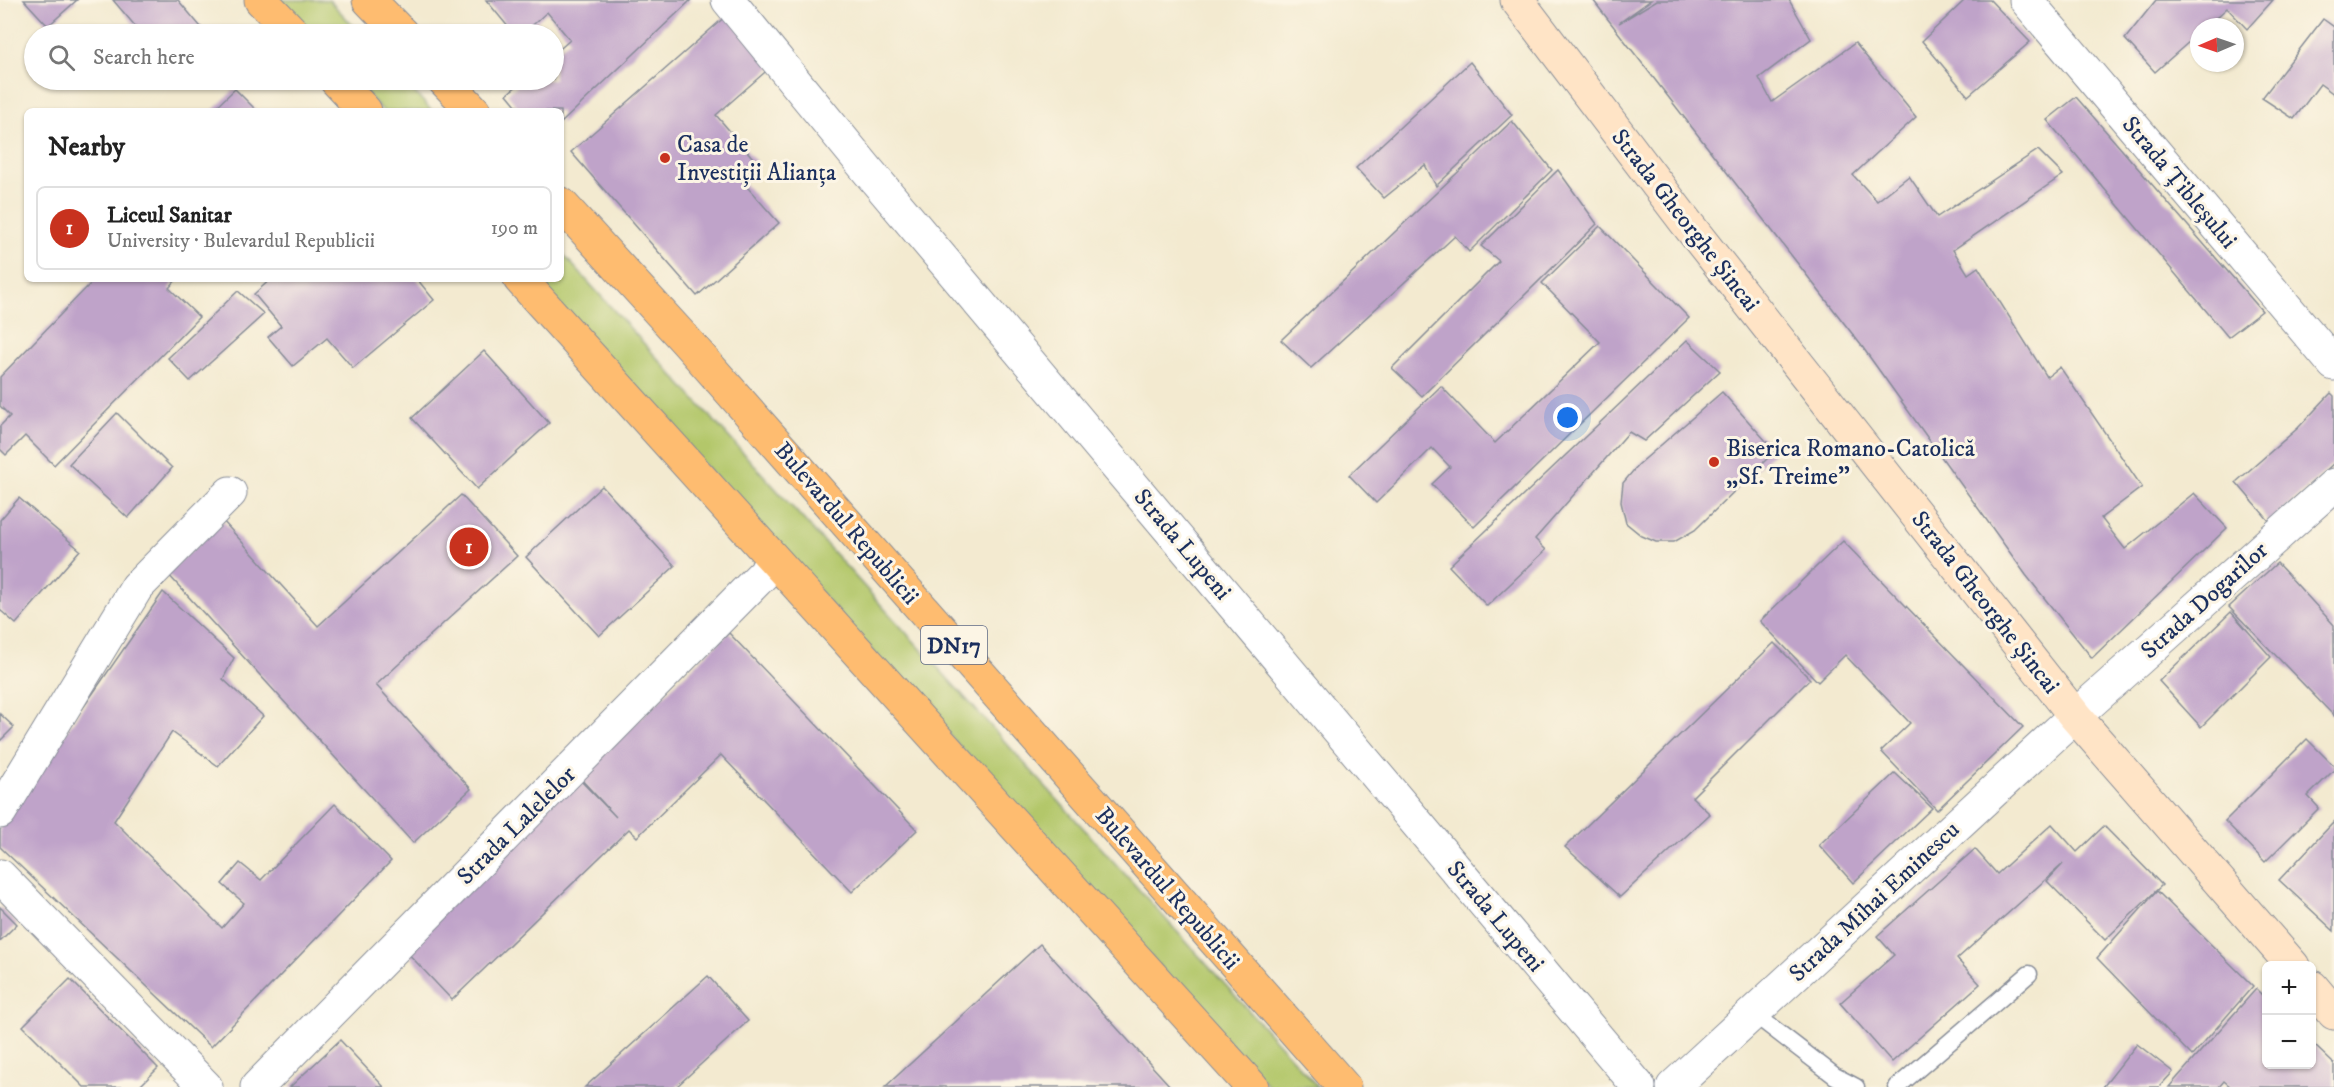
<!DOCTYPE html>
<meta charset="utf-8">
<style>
body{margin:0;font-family:"IM FELL DW Pica",serif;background:#f6f6f6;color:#222}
.controls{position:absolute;right:18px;bottom:18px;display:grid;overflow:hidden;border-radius:9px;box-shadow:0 2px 4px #0004}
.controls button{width:54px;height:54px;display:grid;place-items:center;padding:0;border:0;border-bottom:2px solid #e0e0e0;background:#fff;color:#222;font:30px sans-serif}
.compass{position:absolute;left:2190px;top:18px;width:54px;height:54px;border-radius:50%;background:#fff;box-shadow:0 2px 4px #0004;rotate:268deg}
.you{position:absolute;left:1568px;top:418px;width:21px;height:21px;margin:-15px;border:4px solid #fff;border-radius:50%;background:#1a73e8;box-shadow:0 0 0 9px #1a73e833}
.badge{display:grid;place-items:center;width:39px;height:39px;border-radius:50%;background:#c8321e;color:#fff;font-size:20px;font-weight:700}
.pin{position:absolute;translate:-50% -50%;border:3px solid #fff;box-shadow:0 2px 6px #0006}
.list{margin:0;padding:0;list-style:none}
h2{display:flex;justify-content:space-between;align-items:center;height:78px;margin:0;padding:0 24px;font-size:26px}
h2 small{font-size:20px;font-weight:400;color:#767676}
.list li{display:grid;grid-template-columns:39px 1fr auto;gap:18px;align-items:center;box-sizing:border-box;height:84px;margin:0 12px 12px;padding:0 12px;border:2px solid #e0e0e0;border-radius:9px}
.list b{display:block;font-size:22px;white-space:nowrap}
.list p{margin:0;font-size:20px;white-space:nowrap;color:#767676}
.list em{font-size:20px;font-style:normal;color:#767676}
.icon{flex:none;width:33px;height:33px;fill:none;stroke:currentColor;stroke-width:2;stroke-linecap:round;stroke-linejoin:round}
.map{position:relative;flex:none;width:2334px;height:1087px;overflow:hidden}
.search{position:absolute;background:#fff;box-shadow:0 2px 4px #0004;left:24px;top:24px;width:540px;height:66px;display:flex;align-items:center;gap:15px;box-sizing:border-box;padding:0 21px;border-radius:33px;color:#767676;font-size:22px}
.panel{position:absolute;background:#fff;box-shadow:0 2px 4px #0004;left:24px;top:108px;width:540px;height:174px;border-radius:9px}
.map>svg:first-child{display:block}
</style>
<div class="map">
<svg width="2334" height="1087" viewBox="0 0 2334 1087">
<rect width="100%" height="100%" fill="#fcf5e5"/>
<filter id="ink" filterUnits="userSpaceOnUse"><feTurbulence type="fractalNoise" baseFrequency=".0167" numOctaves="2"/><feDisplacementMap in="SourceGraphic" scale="12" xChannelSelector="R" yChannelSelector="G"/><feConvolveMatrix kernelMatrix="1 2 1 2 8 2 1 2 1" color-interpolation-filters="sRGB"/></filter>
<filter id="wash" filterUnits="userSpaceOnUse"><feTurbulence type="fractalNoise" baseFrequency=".008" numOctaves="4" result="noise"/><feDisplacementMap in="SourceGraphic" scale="24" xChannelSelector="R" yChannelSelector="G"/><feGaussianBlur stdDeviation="1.35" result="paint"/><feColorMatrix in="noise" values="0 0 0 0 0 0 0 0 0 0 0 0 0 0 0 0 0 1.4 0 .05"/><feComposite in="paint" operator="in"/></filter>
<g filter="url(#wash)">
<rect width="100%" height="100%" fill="#f3ead0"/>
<g fill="#b3c76b" stroke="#677b64" stroke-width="1.5">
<polygon points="280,0 329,0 361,34 312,34"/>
<polygon points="354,80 403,80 432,111 383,111"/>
<polygon points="561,252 1318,1087 1269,1087 535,279 561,279"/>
</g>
<g id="blocks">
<g fill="#bfa3c9">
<polygon points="24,0 77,0 48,26"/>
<polygon points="113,0 178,0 206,33 142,34"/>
<polygon points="486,0 691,0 561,123 561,111 521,111 507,94 524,80 554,80 554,54 570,40 547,12 523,34 514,34"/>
<polygon points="1593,0 1651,0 1619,23 1657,0 1789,0 1811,39 1759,78 1772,102 1855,43 1916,117 1853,175 1877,201 1909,176 1937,217 2038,150 2063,175 1953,250 1968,274 1978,267 2047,377 2060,367 2142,487 2101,518 2125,549 2194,493 2227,528 2092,658 2026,575 1861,345"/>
<polygon points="1965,0 1990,0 2030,42 1968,96 1922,41"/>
<polygon points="2156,0 2273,0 2247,29 2227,8 2206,27 2199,27 2199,33 2155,72 2125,39"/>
<polygon points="727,15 772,66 716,115 758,164 740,179 779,223 697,296 571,152"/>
<polygon points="2323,19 2334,27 2334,94 2320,84 2294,119 2262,98"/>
<polygon points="1470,62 1512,115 1436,186 1425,165 1384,198 1356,168"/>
<polygon points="235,89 257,111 212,111"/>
<polygon points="2076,97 2262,311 2228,337 2047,120"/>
<polygon points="1512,121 1552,170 1469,252 1455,236 1311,368 1281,340"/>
<polygon points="1558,170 1597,224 1422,396 1392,368 1499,261 1481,246"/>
<polygon points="1600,226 1689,318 1474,527 1432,484 1450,467 1432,448 1376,503 1349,475 1441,386 1495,443 1600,342 1542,283"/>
<polygon points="95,279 177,279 169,288 199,317 54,465 25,436 6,455 0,449 0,426 10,416 0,406 0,377"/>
<polygon points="271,279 417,279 434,300 353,368 327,338 293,366 268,337 281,326 254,294"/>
<polygon points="238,291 264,314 190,381 168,358"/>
<polygon points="1687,340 1720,371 1644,441 1629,432 1535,539 1546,550 1487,606 1449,566"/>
<polygon points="484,351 549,423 477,489 412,418"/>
<polygon points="1722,392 1775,451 1695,530 1674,542 1656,542 1642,536 1626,523 1621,502 1623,483 1638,465"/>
<polygon points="2331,393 2334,396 2334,463 2270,522 2236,482 2298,428"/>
<polygon points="117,413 172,468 128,518 69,464"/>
<polygon points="602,486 675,566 599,636 526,557"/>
<polygon points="461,495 517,556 376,685 471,789 413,843 167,573 223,521 318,626"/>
<polygon points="19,498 80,550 16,624 0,610 0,520"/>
<polygon points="1843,541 2023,727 1937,810 1881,751 1910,723 1845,655 1818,682 1760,621"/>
<polygon points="2277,563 2334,625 2334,716 2229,607"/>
<polygon points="163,592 234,658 223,679 263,716 218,766 172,732 114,821 222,928 244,903 222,884 240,863 261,880 335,804 391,861 211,1047 0,847 0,828"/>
<polygon points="2231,612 2271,657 2201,727 2159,681"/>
<polygon points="729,633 917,830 852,892 721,755 637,837 629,829 452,1000 402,947 577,777 616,817 579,777"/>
<polygon points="1774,643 1810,679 1692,797 1710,814 1620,897 1565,847"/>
<polygon points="0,714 14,727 0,741"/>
<polygon points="2307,739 2334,766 2334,770 2308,796 2319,808 2265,862 2225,821"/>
<polygon points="1895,773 1932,808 1853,883 1819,845"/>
<polygon points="2334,822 2334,931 2279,880"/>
<polygon points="2052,824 2077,852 2104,826 2162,885 2105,940 2047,881 2063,864 1957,959 1980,984 1892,1062 1840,1003 1894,955 1877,936 1975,849 1997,874"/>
<polygon points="2157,891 2253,986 2192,1056 2097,958"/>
<polygon points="0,907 17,924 0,941"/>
<polygon points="1040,944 1171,1087 885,1087"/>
<polygon points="708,976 748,1021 676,1087 585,1087"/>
<polygon points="70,979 158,1068 139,1087 84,1087 23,1026"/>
<polygon points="2256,989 2266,999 2266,1064 2312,1064 2312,1043 2334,1064 2334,1087 2231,1087 2224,1081 2219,1087 2169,1087"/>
<polygon points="340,1040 384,1087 290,1087"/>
<polygon points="2137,1044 2173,1072 2159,1087 2103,1087"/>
</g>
</g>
</g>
<g filter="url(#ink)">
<use href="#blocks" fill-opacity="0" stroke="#878c97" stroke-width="1.5"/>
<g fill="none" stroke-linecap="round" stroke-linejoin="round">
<g stroke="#878c97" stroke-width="19">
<g id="lane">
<polyline points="1753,1013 1835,1076 1856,1087"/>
<polyline points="1897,1087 2029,974"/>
</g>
</g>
<g stroke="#878c97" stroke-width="35">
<g id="street">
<polyline points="728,0 869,172 1639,1087"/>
<polyline points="2026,0 2334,364"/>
<polyline points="0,812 137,587 230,493"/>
<polyline points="0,876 206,1087"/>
<polyline points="257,1087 774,563"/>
<polyline points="1673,1087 2075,716 2334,485"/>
</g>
</g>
<g stroke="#878c97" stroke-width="35">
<g id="secondary">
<polyline points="1517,0 1685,221 2075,716 2293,966"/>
<polyline points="2312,987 2334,1013"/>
</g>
</g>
<g stroke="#878c97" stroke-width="35">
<g id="primary">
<polyline points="261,0 294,34"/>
<polyline points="369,0 402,34"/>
<polyline points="336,80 365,111"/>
<polyline points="444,80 474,111"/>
<polyline points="561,204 687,342 1344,1087"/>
<polyline points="520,279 1252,1087"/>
</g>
</g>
<use href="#lane" stroke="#fff" stroke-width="16"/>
<use href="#street" stroke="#fff" stroke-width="33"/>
<use href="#secondary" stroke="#ffe4c6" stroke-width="33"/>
<use href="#primary" stroke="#febc70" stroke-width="33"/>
</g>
</g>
<g fill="#c8321e" stroke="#fcf5e5" stroke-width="2">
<circle cx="665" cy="158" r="6"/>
<circle cx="1714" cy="462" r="6"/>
</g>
<g text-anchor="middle" stroke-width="6" stroke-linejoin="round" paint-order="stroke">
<rect fill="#fcf5e5" stroke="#5e6a86" stroke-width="1.5" x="921" y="626" width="66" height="38" rx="4.5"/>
<g font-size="22" font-weight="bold" fill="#1b2f5e">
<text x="954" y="653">DN17</text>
</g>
<g font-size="24" fill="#1b2f5e" stroke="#fcf5e5" text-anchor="start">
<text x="677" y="152">Casa de<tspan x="677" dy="28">Investiții Alianța</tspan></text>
<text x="1726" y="456">Biserica Romano-Catolică<tspan x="1726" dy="28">„Sf. Treime”</tspan></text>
</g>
<g font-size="24" fill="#1b2f5e" stroke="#fcf5e5">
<text transform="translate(2180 182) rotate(50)" y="8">Strada Țibleșului</text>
<text transform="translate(1686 220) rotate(52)" y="8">Strada Gheorghe Șincai</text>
<text transform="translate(847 523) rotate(49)" y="8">Bulevardul Republicii</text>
<text transform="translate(1183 544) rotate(50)" y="8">Strada Lupeni</text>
<text transform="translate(2204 600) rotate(-42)" y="8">Strada Dogarilor</text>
<text transform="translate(1986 602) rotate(52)" y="8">Strada Gheorghe Șincai</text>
<text transform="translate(516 825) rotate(-45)" y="8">Strada Lalelelor</text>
<text transform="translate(1168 888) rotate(49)" y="8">Bulevardul Republicii</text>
<text transform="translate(1874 901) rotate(-43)" y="8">Strada Mihai Eminescu</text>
<text transform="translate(1496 916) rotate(50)" y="8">Strada Lupeni</text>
</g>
</g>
</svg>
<div class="controls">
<button>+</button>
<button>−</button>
</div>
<svg class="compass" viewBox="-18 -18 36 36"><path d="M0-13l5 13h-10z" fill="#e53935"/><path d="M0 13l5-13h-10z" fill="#767676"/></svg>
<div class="you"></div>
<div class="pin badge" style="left:469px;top:547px">1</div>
<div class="search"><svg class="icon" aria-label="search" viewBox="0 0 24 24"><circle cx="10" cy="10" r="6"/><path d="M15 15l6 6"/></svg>Search here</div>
<section class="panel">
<h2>Nearby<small></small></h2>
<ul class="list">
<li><span class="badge">1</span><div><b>Liceul Sanitar</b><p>University · Bulevardul Republicii</p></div><em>190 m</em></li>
</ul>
</section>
</div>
